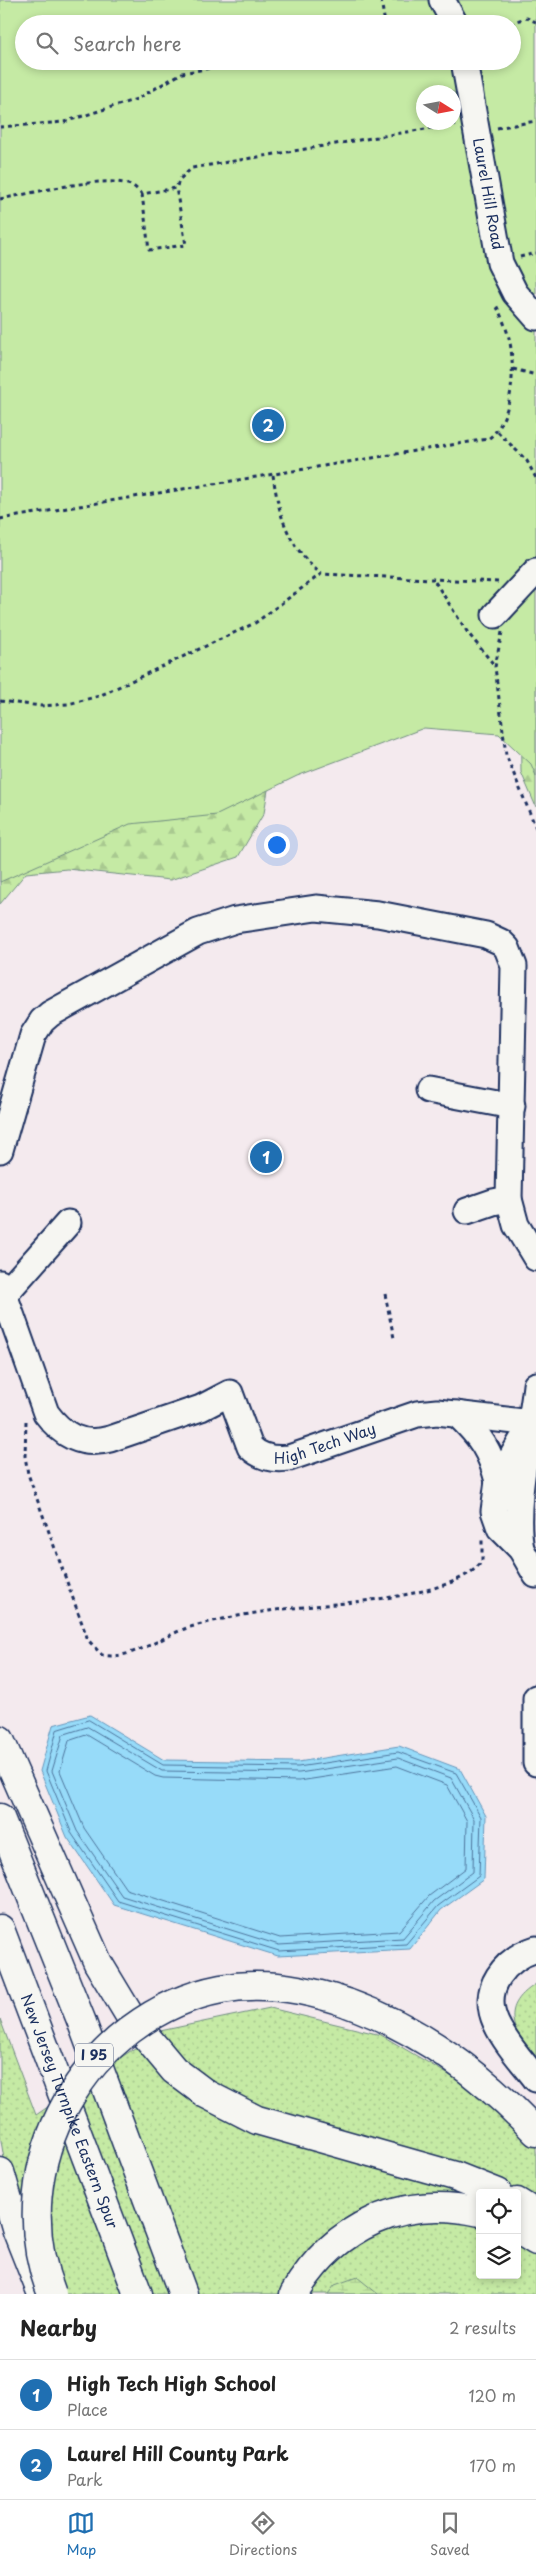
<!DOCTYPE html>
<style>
body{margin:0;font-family:"Playpen Sans",sans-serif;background:#f2f2f2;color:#222}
.controls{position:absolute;right:15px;bottom:15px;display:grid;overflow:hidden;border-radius:5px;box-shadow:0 2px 8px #0003}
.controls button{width:45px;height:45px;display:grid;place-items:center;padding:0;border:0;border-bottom:1px solid #e0e0e0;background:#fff;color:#222;font:25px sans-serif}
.compass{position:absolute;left:416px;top:85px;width:45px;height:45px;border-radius:50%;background:#fff;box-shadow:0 2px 8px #0003;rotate:101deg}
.you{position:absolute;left:276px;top:844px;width:18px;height:18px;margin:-12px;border:4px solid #fff;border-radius:50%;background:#1a73e8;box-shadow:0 0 0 8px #1a73e833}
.badge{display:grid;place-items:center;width:32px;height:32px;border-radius:50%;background:#1f6fb2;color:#fff;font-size:16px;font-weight:700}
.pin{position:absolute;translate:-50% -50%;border:2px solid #fff;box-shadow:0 1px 5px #0006}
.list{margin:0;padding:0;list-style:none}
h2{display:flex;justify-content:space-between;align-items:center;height:65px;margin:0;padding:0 20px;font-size:21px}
h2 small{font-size:16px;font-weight:400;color:#767676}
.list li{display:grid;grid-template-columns:32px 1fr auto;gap:15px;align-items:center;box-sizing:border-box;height:70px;padding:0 20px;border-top:1px solid #e0e0e0}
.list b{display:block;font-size:19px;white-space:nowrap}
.list p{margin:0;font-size:16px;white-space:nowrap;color:#767676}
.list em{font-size:16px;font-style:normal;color:#767676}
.icon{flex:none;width:28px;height:28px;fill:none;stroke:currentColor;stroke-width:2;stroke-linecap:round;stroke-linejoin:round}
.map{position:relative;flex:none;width:536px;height:2294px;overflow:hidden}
.search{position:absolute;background:#fff;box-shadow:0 2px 8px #0003;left:15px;right:15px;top:15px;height:55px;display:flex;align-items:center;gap:12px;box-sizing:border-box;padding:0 18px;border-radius:28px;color:#767676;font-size:19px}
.sheet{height:205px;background:#fff}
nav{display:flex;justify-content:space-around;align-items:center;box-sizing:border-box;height:70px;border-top:1px solid #e0e0e0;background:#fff;font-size:14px;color:#767676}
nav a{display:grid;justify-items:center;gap:2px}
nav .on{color:#1f6fb2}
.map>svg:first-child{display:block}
</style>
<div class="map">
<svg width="536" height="2294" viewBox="0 0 536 2294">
<defs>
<pattern id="grass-dots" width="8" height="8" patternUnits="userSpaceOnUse" patternTransform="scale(1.25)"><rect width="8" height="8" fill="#c5eaa4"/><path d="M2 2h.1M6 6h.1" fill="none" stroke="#a9c990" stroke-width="1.8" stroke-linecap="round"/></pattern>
<pattern id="forest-firs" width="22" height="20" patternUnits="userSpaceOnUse" patternTransform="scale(1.25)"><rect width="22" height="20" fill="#c5eaa4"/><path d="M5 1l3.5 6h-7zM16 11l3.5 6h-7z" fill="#a9c990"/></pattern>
<pattern id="wetland-marsh" width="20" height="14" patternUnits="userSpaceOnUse" patternTransform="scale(1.25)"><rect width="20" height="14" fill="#c5eaa4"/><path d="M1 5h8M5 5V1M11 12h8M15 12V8" fill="none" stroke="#a9c990"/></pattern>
</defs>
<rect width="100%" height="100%" fill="#f4eaee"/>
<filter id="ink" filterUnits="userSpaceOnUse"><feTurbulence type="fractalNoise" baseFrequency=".02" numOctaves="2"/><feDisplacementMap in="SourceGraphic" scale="10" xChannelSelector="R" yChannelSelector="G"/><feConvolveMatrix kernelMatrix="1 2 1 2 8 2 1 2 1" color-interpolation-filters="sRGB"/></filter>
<g filter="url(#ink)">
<g fill="url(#grass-dots)" stroke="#708c81" fill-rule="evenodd">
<path d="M536,1984V2063C516,2034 496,2009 536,1984Z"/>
<path d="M270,2008L381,2035L485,2096L534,2144L536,2147V2294H45L12,2206L0,2135V2019L36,2115L160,2031ZM480,2193H517V2275H480Z"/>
</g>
<g fill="url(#forest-firs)" stroke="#708c81">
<polygon points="536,658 536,807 521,772 520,686"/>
<polygon points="0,782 268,790 264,813 238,857 170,880 67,869 26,873 0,904"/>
</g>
<polygon fill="url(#wetland-marsh)" stroke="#708c81" points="357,2277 378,2294 328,2294 335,2285"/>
<path fill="#c5eaa4" stroke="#708c81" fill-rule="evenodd" d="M0,0H536V776L531,764L499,734L424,728L297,776L217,815L130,824L0,882ZM24,24H512V61H24ZM424,92H454V122H424Z"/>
<polygon fill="#97dbf9" stroke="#6596bb" points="90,1715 164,1760 298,1762 399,1746 460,1769 486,1816 484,1879 441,1910 410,1949 278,1956 114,1905 67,1837 40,1771 53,1725"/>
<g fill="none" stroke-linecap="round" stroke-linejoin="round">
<g stroke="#4d749c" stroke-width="1">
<polygon points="89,1720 163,1765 298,1767 398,1752 456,1773 481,1817 479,1876 438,1906 406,1944 279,1951 118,1901 72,1834 46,1771 57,1730"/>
<polygon points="88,1727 162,1771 299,1773 398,1758 451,1778 474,1819 473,1872 434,1901 403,1938 279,1945 122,1896 77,1831 52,1771 63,1735"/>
<polygon points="87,1735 155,1776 163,1778 299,1781 397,1766 447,1785 467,1821 466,1868 429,1896 399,1931 280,1938 126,1889 84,1828 60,1771 69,1741"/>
</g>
<g stroke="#1b2f5e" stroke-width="29">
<g id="minor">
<polyline points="442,0 455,24"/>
<path id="s1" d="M464,61L500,263L515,293L536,317"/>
<polyline points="495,615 536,571"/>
<polyline points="428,1090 512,1106"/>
<polyline points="0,1150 33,1035 42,1021 50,1014 198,932 235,920 316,908 378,914 486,935 501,942 507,948 514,966 509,1199 516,1225 536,1258"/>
<polyline points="467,1211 493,1202 509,1199"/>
<path id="s2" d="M0,1283L46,1413C63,1436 82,1447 110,1439L201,1408L230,1393L250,1447C261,1458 274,1460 289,1458L417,1414L437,1412L532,1423"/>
<polyline points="4,1295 68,1223"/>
<path d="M457,1414C481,1437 490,1450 498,1481"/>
<polyline points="532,1423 498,1481 494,1511 500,1528 521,1549 536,1575"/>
<path d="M521,1549C512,1502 531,1433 536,1385"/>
<polyline points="536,1698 536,1763"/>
<path d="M536,1949C505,1959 480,1988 496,2023C505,2043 522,2061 536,2079"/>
</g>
</g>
<g stroke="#1b2f5e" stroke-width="31">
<g id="highway">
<polyline points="0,1740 98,1963 133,2021 174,2070 206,2094 257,2120 455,2176 498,2193"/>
<polyline points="0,1818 81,2020 183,2294"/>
<path id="s3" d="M0,1929L138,2294"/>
<path d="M347,2003C422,2030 482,2075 536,2132"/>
<polyline points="0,2172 17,2231 42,2294"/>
<polyline points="517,2202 536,2214"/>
<polyline points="517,2229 536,2241"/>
<path d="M294,2294C334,2226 402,2194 480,2212"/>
</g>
</g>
<g stroke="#1b2f5e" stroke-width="3" stroke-dasharray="4 4" stroke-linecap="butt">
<polyline points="381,0 385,24"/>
<polyline points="512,26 516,21 527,18 536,22"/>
<polyline points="0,127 64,122 137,99 182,73 252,61"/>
<polyline points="497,128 536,121"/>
<polyline points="142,194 149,250 186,245 176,188"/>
<path d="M0,199C31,194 106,173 133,186C136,188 139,191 142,194L176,188L180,179L192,168L455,124"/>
<polyline points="520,257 536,253"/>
<polyline points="513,369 536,375"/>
<polyline points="498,432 527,461 536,478"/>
<path d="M273,475C279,517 288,546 321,574"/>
<path d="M0,519L488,439C513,421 516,367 509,338C506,327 501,315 496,305"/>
<polyline points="435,582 468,633 495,666"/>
<polyline points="502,632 495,667 506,755 536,828"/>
<polyline points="0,701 41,706 68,704 99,696 255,623 321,574 498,582"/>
<polyline points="385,1294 394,1338"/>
<path d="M26,1421L25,1456L28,1474L88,1640L102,1655C130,1661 161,1637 187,1628C214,1620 241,1615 269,1611C317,1603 454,1602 482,1561V1539"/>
</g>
<use href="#minor" stroke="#f6f6f2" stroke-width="25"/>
<use href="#highway" stroke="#f6f6f2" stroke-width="28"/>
<g stroke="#1b2f5e" stroke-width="31" stroke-linecap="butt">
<path id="highway-bridge" d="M52,2294C0,2165 87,2015 221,1989C264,1981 307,1989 347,2003"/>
</g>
<use href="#highway-bridge" stroke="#f6f6f2" stroke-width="28"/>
</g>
</g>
<g text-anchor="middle" stroke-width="4" stroke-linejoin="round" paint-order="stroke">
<rect fill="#f6f6f2" stroke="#5d6b8a" stroke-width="1" x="75" y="2043.5" width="38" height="23" rx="4"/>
<g font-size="14" font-weight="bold" fill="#1b2f5e">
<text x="94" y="2060">I 95</text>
</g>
<g font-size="15" fill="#1b2f5e" stroke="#f6f6f2">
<text dy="5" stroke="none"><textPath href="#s1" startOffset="135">Laurel Hill Road</textPath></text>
<text dy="5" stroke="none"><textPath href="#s2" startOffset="479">High Tech Way</textPath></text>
<text dy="5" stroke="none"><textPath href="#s3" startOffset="195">New Jersey Turnpike Eastern Spur</textPath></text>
</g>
</g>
</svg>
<div class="controls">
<button><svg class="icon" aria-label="locate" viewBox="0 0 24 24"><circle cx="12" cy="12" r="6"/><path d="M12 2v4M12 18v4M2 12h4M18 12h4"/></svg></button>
<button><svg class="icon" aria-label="layers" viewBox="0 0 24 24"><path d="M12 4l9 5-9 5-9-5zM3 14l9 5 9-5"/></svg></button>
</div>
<svg class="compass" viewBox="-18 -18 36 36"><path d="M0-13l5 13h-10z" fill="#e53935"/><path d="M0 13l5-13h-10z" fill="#767676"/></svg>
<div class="you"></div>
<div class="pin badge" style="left:266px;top:1157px">1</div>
<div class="pin badge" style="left:268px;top:425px">2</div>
<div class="search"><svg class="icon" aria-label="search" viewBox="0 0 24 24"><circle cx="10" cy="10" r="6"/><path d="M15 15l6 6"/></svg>Search here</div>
</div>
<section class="sheet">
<h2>Nearby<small>2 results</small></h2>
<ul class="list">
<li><span class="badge">1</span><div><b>High Tech High School</b><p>Place</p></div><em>120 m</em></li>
<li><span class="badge">2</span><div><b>Laurel Hill County Park</b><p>Park</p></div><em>170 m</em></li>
</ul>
</section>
<nav>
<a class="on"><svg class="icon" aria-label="map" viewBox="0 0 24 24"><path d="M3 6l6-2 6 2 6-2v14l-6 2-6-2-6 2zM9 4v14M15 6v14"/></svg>Map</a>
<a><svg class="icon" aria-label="directions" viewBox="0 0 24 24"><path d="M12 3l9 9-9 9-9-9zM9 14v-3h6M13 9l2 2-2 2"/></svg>Directions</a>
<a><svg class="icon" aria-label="saved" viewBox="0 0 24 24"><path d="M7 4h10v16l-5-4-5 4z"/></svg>Saved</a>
</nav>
